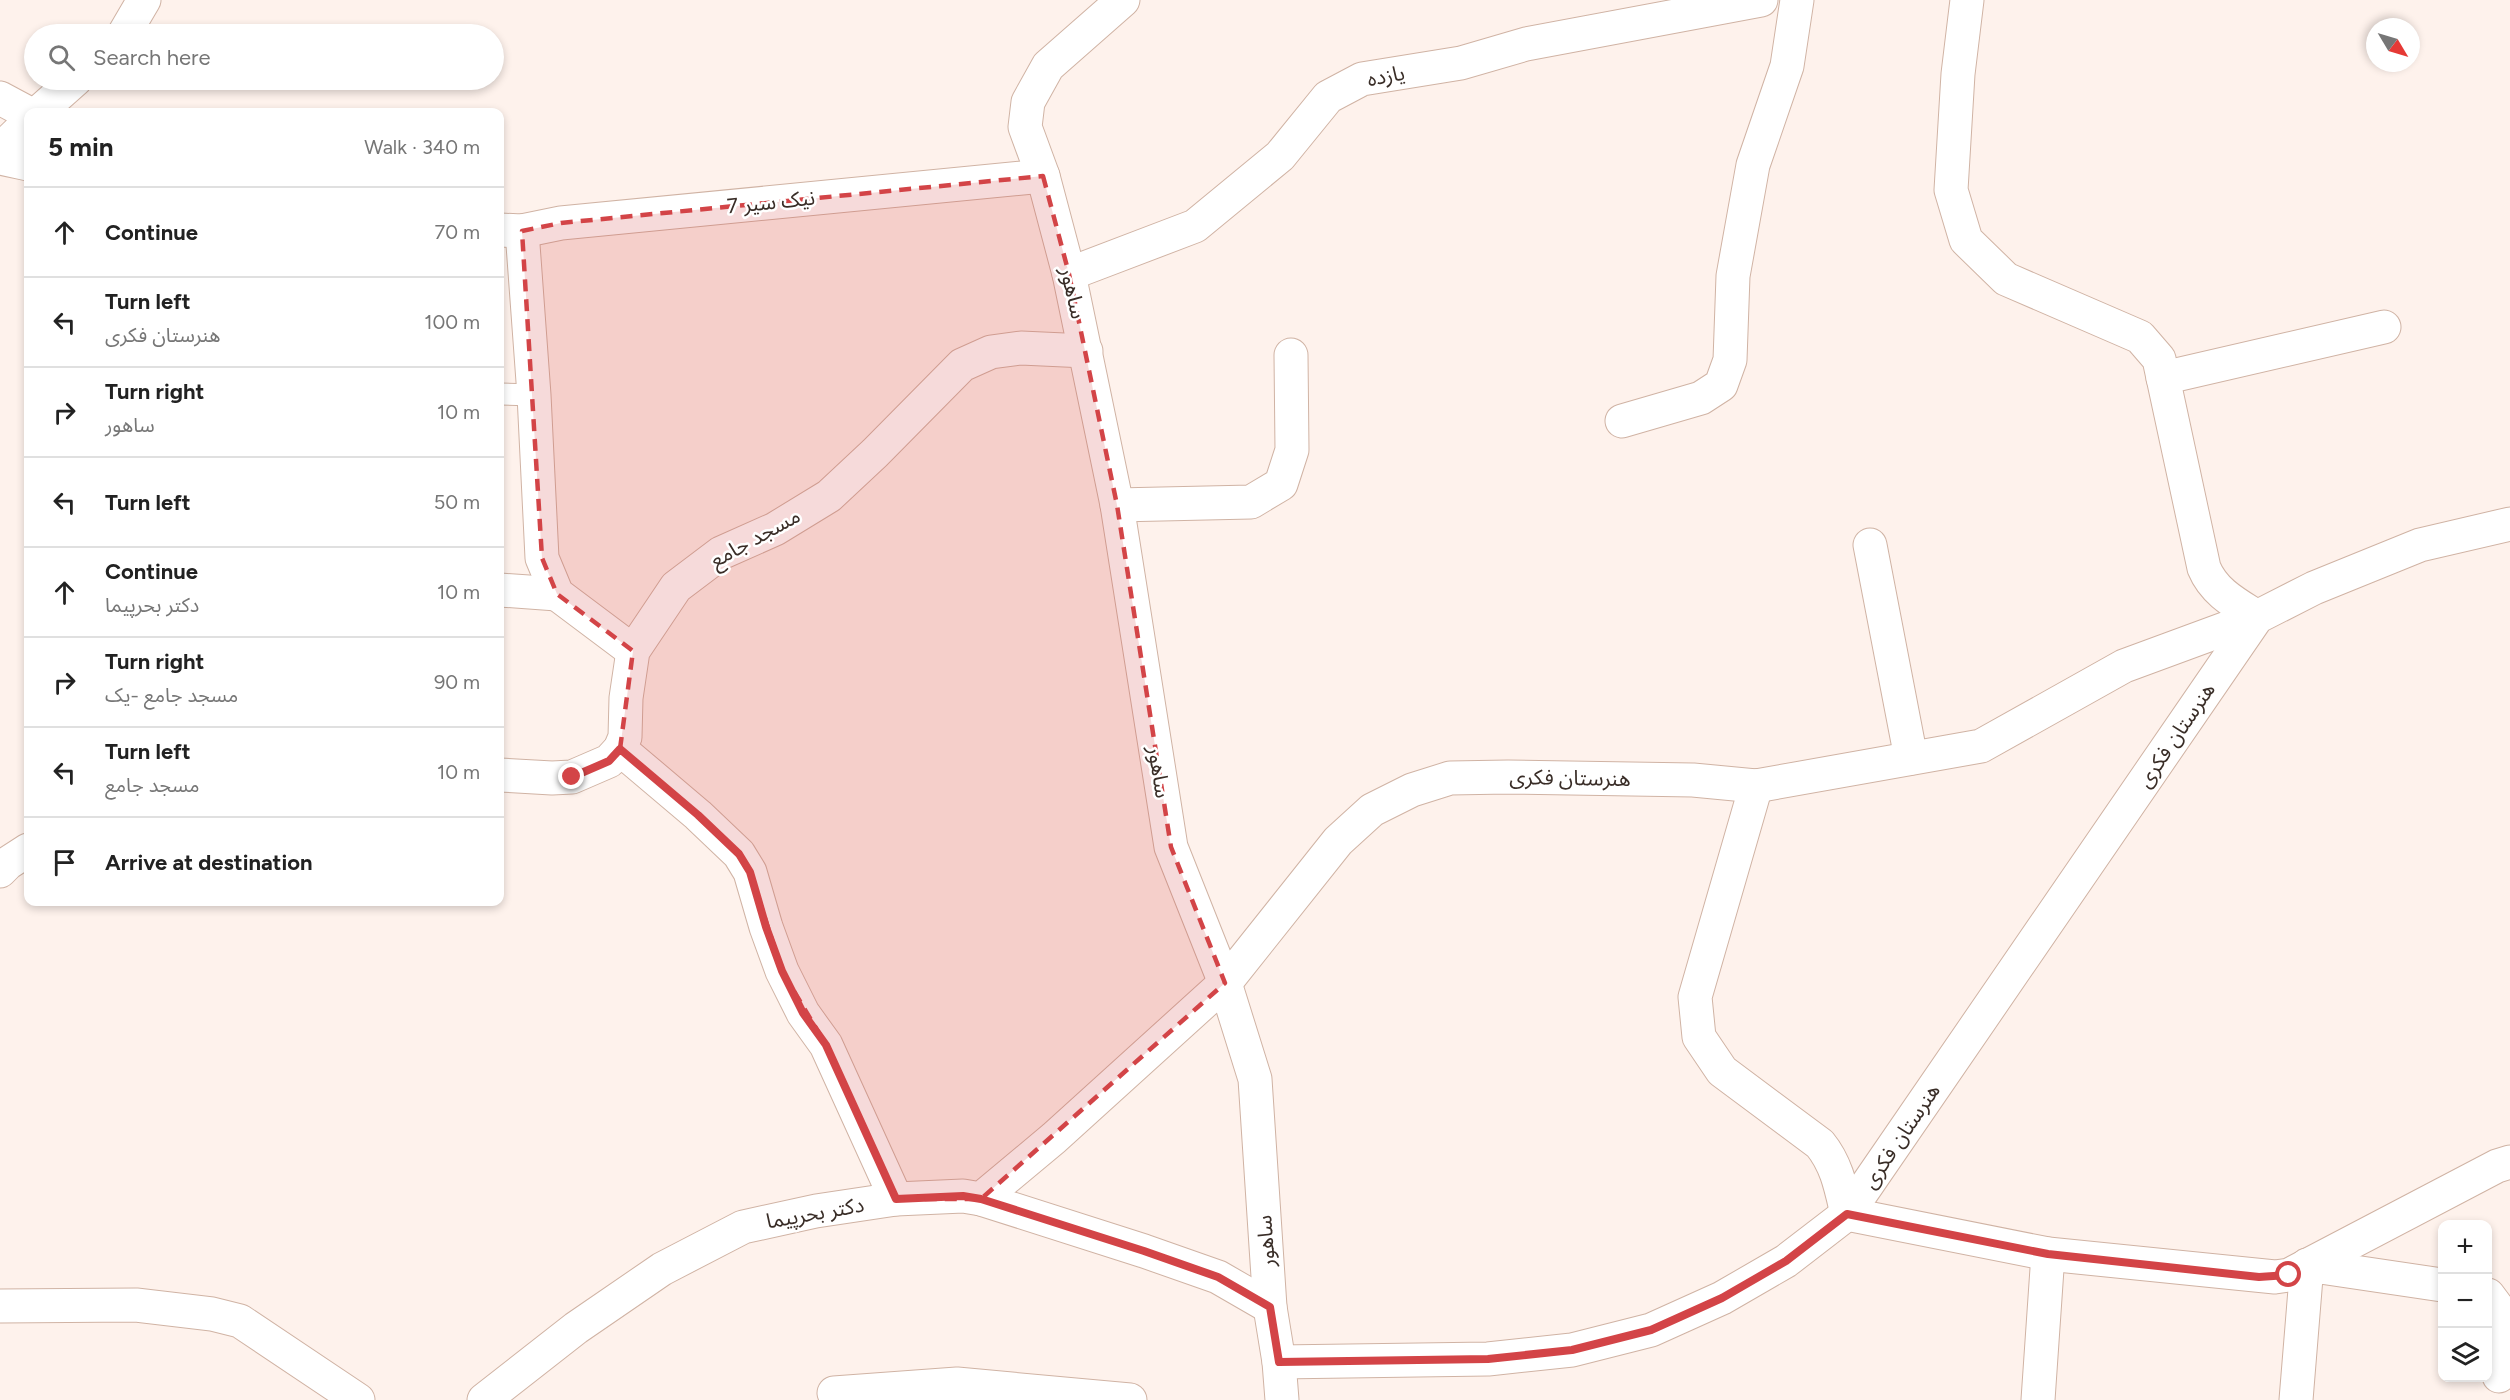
<!DOCTYPE html>
<meta charset="utf-8">
<style>
body{margin:0;font-family:Figtree,"Noto Sans Arabic",sans-serif;background:#f6f6f6;color:#222}
.controls{position:absolute;right:18px;bottom:18px;display:grid;overflow:hidden;border-radius:12px;box-shadow:0 3px 9px #0003}
.controls button{width:54px;height:54px;display:grid;place-items:center;padding:0;border:0;border-bottom:2px solid #e0e0e0;background:#fff;color:#222;font:30px sans-serif}
.compass{position:absolute;left:2366px;top:18px;width:54px;height:54px;border-radius:50%;background:#fff;box-shadow:0 3px 9px #0003;rotate:128deg}
.stop{position:absolute;width:18px;height:18px;margin:-14px;border:4px solid #d34447;border-radius:50%;background:#fff}
.stop.end{background:#d34447;border-color:#fff;box-shadow:0 2px 6px #0008}
.list{margin:0;padding:0;list-style:none}
h2{display:flex;justify-content:space-between;align-items:center;height:78px;margin:0;padding:0 24px;font-size:26px}
h2 small{font-size:20px;font-weight:400;color:#767676}
.list li{display:grid;grid-template-columns:39px 1fr auto;gap:18px;align-items:center;box-sizing:border-box;height:90px;padding:0 24px;border-top:2px solid #e0e0e0}
.list b{display:block;font-size:22px;white-space:nowrap}
.list p{margin:0;font-size:20px;white-space:nowrap;color:#767676}
.list em{font-size:20px;font-style:normal;color:#767676}
.icon{flex:none;width:33px;height:33px;fill:none;stroke:currentColor;stroke-width:2;stroke-linecap:round;stroke-linejoin:round}
.map{position:relative;flex:none;width:2510px;height:1400px;overflow:hidden}
.search{position:absolute;background:#fff;box-shadow:0 3px 9px #0003;left:24px;top:24px;width:480px;height:66px;display:flex;align-items:center;gap:15px;box-sizing:border-box;padding:0 21px;border-radius:33px;color:#767676;font-size:22px}
.panel{position:absolute;background:#fff;box-shadow:0 3px 9px #0003;left:24px;top:108px;width:480px;height:798px;border-radius:12px}
.map>svg:first-child{display:block}
</style>
<div class="map">
<svg width="2510" height="1400" viewBox="0 0 2510 1400">
<rect width="100%" height="100%" fill="#fef2ec"/>
<g fill="none" stroke-linecap="round" stroke-linejoin="round">
<g stroke="#d0b3a4" stroke-width="23">
<polyline id="lane" points="500,394 534,395"/>
</g>
<g stroke="#d0b3a4" stroke-width="35">
<g id="street">
<polyline points="1123,0 1048,66 1028,102 1025,127 1043,176 1069,274 1117,505 1171,847 1225,983 1255,1079 1270,1307 1279,1362"/>
<path d="M1967,0L1958,74L1951,190L1966,240L2006,279L2140,337L2159,359L2204,568C2214,592 2235,603 2257,617"/>
<polyline points="124,34 144,0"/>
<polyline points="0,98 28,113"/>
<polyline points="39,112 75,80"/>
<polyline points="0,150 28,123"/>
<polyline points="0,158 28,164"/>
<polyline points="500,230 522,231 561,223 1043,176"/>
<polyline points="522,231 534,395 542,558 557,594 633,651"/>
<polyline points="1069,274 1195,226 1280,156 1328,97 1362,79 1461,63 1526,44 1761,0"/>
<polyline points="2163,378 2384,327"/>
<polyline points="1622,421 1701,398 1721,385 1730,360 1733,276 1753,165 1787,66 1797,0"/>
<polyline points="1117,505 1251,502 1281,484 1292,450 1291,355"/>
<polyline points="1870,545 1911,758"/>
<polyline points="500,590 557,594"/>
<polyline points="620,749 698,815 739,854 750,872 766,927 782,971 803,1013 826,1045 896,1199"/>
<polyline points="500,775 552,778 572,777 609,761 620,749 625,737 626,698 633,651 676,587 721,553 775,529 829,496 875,453 962,365 991,352 1021,348 1086,351"/>
<path d="M1756,786L1695,997L1699,1037L1722,1071L1820,1144C1837,1165 1841,1188 1847,1214L2048,1254L2275,1277L2289,1275L2497,1166L2510,1162"/>
<polyline points="0,871 8,863 28,850"/>
<polyline points="981,1199 1144,1251 1218,1277 1270,1307"/>
<polyline points="2488,1295 2500,1311 2499,1376"/>
<polyline points="0,1306 136,1305 212,1314 240,1321 358,1400"/>
<polyline points="834,1393 957,1384 1130,1400"/>
<polyline points="484,1400 576,1328 662,1269 743,1227 816,1211 896,1199 963,1196 981,1199 1054,1138 1225,983 1338,841 1372,810 1412,790 1450,778 1508,777 1693,780 1756,786 1981,746 2124,666 2257,617"/>
<polyline points="1282,1400 1279,1362 1488,1359 1572,1350 1651,1330 1722,1298 1786,1261 1847,1214 2257,617 2314,588 2420,545 2510,524"/>
<polyline points="2038,1400 2048,1254"/>
<polyline points="2296,1400 2307,1265 2442,1285"/>
</g>
</g>
<use href="#lane" stroke="#fff" stroke-width="21"/>
<use href="#street" stroke="#fff" stroke-width="33"/>
</g>
<g fill="none" stroke-linecap="round" stroke-linejoin="round">
<polyline stroke="#d34447" stroke-width="8" points="572,777 609,761 620,749 698,815 739,854 750,872 766,927 782,971 803,1013 826,1045 896,1199 963,1196 981,1199 1144,1251 1218,1277 1270,1307 1279,1362 1488,1359 1572,1350 1651,1330 1722,1298 1786,1261 1847,1214 2048,1254 2259,1277 2289,1275"/>
</g>
<path fill="#d34447" fill-opacity="0.2" stroke="#d34447" stroke-width="4.5" stroke-dasharray="12 8" stroke-linejoin="round" d="M1043,176L1069,274L1117,505L1171,847L1225,983L981,1199H896L826,1045L782,971L750,872L739,854L698,815L620,749L633,651L557,594L542,558L522,231L561,223Z"/>
<g text-anchor="middle" stroke-width="5" stroke-linejoin="round" paint-order="stroke">
<g font-size="21" fill="#392d27" stroke="#fff">
<text transform="translate(1386 76) rotate(-11)" y="7">یازده</text>
<text transform="translate(771 202) rotate(-6)" y="7">نیک سیر 7</text>
<text transform="translate(1073 293) rotate(77)" y="7">ساهور</text>
<text transform="translate(755 538) rotate(-29)" y="7">مسجد جامع</text>
<text transform="translate(2176 735) rotate(-56)" y="7">هنرستان فکری</text>
<text transform="translate(1159 772) rotate(81)" y="7">ساهور</text>
<text transform="translate(1570 778) rotate(1)" y="7">هنرستان فکری</text>
<text transform="translate(1901 1136) rotate(-56)" y="7">هنرستان فکری</text>
<text transform="translate(815 1213) rotate(-10)" y="7">دکتر بحرپیما</text>
<text transform="translate(1266 1241) rotate(-94)" y="7">ساهور</text>
</g>
</g>
</svg>
<div class="controls">
<button>+</button>
<button>−</button>
<button><svg class="icon" aria-label="layers" viewBox="0 0 24 24"><path d="M12 4l9 5-9 5-9-5zM3 14l9 5 9-5"/></svg></button>
</div>
<svg class="compass" viewBox="-18 -18 36 36"><path d="M0-13l5 13h-10z" fill="#e53935"/><path d="M0 13l5-13h-10z" fill="#767676"/></svg>
<div class="stop" style="left:2289px;top:1275px"></div>
<div class="stop end" style="left:572px;top:777px"></div>
<div class="search"><svg class="icon" aria-label="search" viewBox="0 0 24 24"><circle cx="10" cy="10" r="6"/><path d="M15 15l6 6"/></svg>Search here</div>
<section class="panel">
<h2>5 min<small>Walk · 340 m</small></h2>
<ul class="list">
<li><svg class="icon" aria-label="ahead" viewBox="0 0 24 24"><path d="M12 20V5M6 11l6-6 6 6"/></svg><div><b>Continue</b></div><em>70 m</em></li>
<li><svg class="icon" aria-label="left" viewBox="0 0 24 24"><path d="M17 20v-9H6M10 6l-5 5 5 5"/></svg><div><b>Turn left</b><p>هنرستان فکری</p></div><em>100 m</em></li>
<li><svg class="icon" aria-label="right" viewBox="0 0 24 24"><path d="M7 20v-9h11M14 6l5 5-5 5"/></svg><div><b>Turn right</b><p>ساهور</p></div><em>10 m</em></li>
<li><svg class="icon" aria-label="left" viewBox="0 0 24 24"><path d="M17 20v-9H6M10 6l-5 5 5 5"/></svg><div><b>Turn left</b></div><em>50 m</em></li>
<li><svg class="icon" aria-label="ahead" viewBox="0 0 24 24"><path d="M12 20V5M6 11l6-6 6 6"/></svg><div><b>Continue</b><p>دکتر بحرپیما</p></div><em>10 m</em></li>
<li><svg class="icon" aria-label="right" viewBox="0 0 24 24"><path d="M7 20v-9h11M14 6l5 5-5 5"/></svg><div><b>Turn right</b><p>مسجد جامع -یک</p></div><em>90 m</em></li>
<li><svg class="icon" aria-label="left" viewBox="0 0 24 24"><path d="M17 20v-9H6M10 6l-5 5 5 5"/></svg><div><b>Turn left</b><p>مسجد جامع</p></div><em>10 m</em></li>
<li><svg class="icon" aria-label="arrive" viewBox="0 0 24 24"><path d="M6 21V4h12l-3 4 3 4H6"/></svg><div><b>Arrive at destination</b></div></li>
</ul>
</section>
</div>
